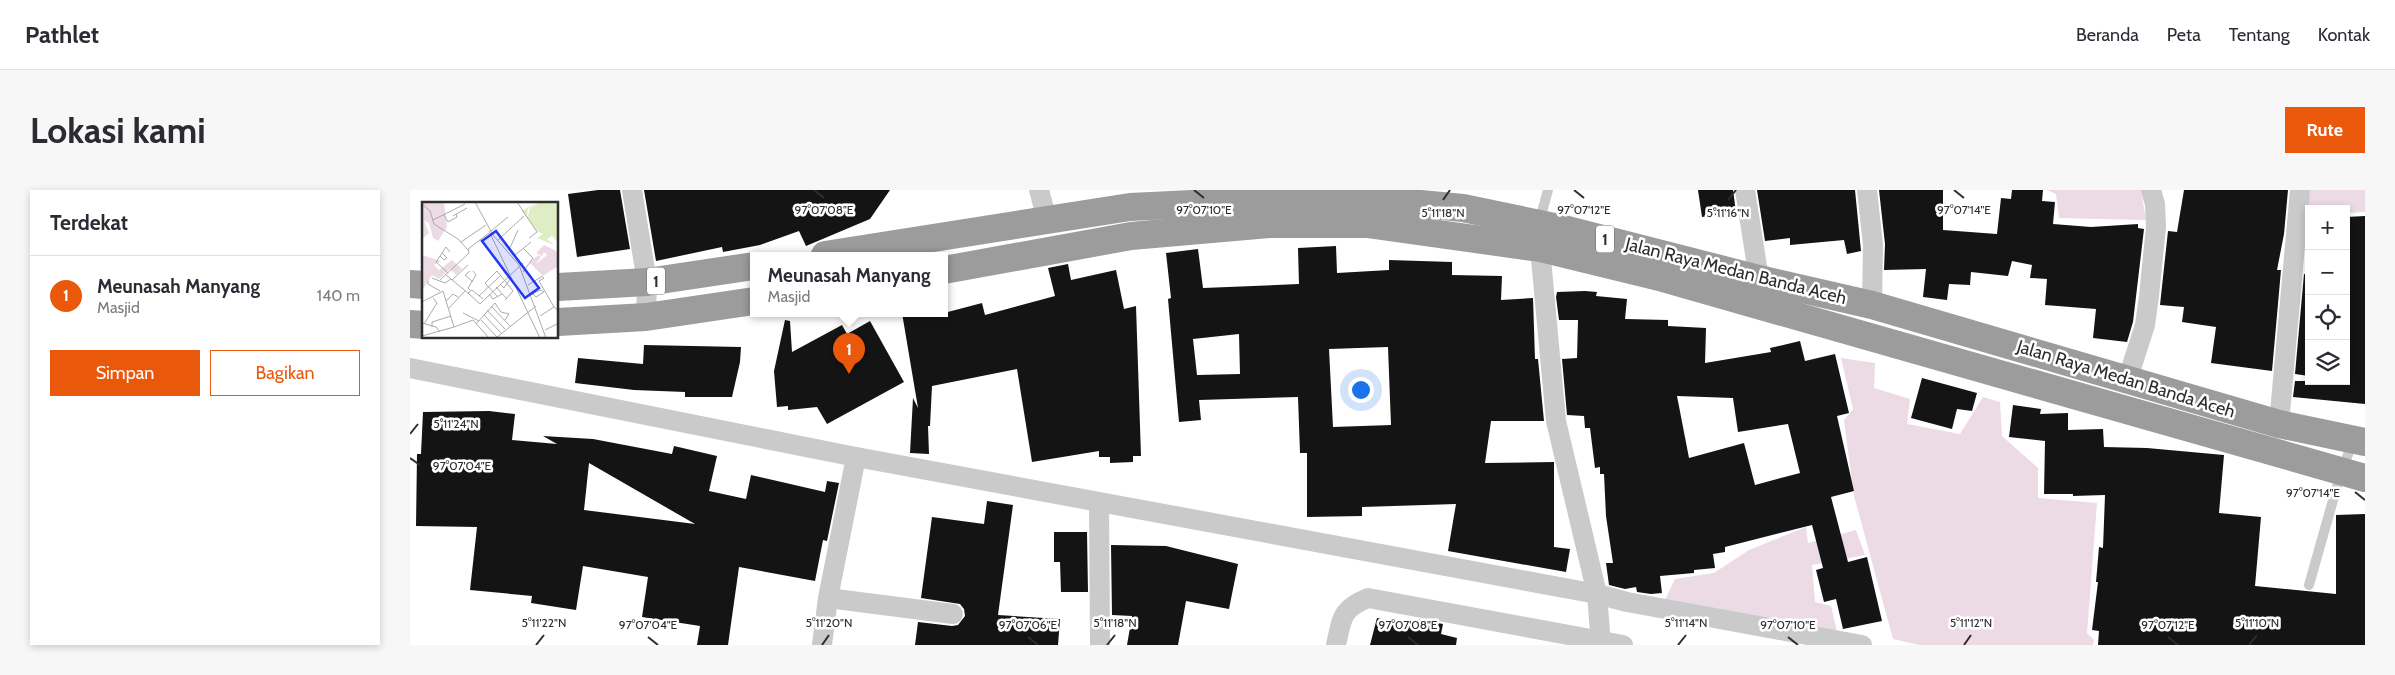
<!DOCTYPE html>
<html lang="id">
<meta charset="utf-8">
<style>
body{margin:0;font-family:Cabin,sans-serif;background:#f7f7f7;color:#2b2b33}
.controls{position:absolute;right:15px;top:15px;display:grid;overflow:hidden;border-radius:0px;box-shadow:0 2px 8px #0003}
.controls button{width:45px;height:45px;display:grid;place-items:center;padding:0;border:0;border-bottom:1px solid #e1e1e2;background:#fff;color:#2b2b33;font:25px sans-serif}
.you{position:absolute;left:950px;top:199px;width:18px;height:18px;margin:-12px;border:4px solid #fff;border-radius:50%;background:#1a73e8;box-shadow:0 0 0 8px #1a73e833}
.badge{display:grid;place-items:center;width:32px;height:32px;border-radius:50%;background:#ea580c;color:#fff;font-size:16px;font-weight:700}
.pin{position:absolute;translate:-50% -41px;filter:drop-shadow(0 1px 2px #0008)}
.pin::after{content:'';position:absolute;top:26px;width:18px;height:15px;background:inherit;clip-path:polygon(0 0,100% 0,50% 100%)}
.popup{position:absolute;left:340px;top:62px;width:198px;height:65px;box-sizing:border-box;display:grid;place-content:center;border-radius:0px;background:#fff;filter:drop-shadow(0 1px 4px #0005);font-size:16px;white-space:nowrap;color:#7c7c81}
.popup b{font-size:19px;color:#2b2b33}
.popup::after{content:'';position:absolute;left:50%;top:100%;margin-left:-10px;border:10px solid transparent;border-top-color:#fff}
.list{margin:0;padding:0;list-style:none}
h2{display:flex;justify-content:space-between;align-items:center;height:65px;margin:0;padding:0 20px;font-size:21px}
h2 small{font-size:16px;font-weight:400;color:#7c7c81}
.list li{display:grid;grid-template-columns:32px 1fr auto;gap:15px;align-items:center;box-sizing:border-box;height:80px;padding:0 20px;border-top:1px solid #e1e1e2}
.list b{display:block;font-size:19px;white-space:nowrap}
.list p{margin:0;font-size:16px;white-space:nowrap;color:#7c7c81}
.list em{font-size:16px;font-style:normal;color:#7c7c81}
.actions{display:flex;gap:10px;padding:15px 20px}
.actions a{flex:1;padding:11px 0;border:1px solid #ea580c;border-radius:0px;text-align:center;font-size:18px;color:#ea580c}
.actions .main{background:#ea580c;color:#fff}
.icon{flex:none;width:28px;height:28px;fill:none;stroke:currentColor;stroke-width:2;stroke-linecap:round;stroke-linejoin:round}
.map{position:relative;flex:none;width:1955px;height:455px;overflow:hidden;border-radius:0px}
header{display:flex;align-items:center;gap:30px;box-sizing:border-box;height:70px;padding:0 25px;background:#fff;border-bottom:1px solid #e1e1e2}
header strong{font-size:24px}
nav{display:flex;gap:28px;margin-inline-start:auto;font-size:18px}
.intro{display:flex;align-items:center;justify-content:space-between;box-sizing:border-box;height:120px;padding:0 30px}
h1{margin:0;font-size:35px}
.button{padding:12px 22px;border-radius:0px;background:#ea580c;color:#fff;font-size:18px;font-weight:700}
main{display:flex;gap:30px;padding:0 30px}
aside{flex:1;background:#fff;border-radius:0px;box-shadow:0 2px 8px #0003}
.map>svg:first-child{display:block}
</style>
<header>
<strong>Pathlet</strong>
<nav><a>Beranda</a><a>Peta</a><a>Tentang</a><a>Kontak</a></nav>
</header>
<div class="intro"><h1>Lokasi kami</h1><a class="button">Rute</a></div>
<main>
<aside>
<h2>Terdekat<small></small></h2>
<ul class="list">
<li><span class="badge">1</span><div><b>Meunasah Manyang</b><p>Masjid</p></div><em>140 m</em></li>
</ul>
<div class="actions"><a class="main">Simpan</a><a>Bagikan</a></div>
</aside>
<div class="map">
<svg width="1955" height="455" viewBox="0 0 1955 455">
<rect width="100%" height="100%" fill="#fff"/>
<g fill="#ecdae4">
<polygon points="1637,0 1731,0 1736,30 1649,28 1646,4"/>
<polygon points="1895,0 1955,0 1955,22 1936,23 1936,19 1899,19 1899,23 1893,23"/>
<polygon points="1431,168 1465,173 1464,198 1500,209 1497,234 1550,244 1573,207 1590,212 1592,246 1628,278 1628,308 1687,313 1677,443 1684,450 1683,455 1509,455 1483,449 1444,306 1434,230 1443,219"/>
<polygon points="1396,337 1398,353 1446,340 1455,365 1402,375 1405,412 1421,416 1428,446 1254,412 1265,389 1304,383 1339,360"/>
</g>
<g fill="#141414" fill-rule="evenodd">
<polygon points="188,0 210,0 220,59 167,67 158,4"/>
<polygon points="234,0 480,0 460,29 396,56 389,41 350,55 313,62 312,57 246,71"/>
<polygon points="1288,0 1323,0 1326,22 1292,27"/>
<polygon points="1347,0 1445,0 1451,61 1437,64 1434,50 1380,55 1380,48 1355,51"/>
<polygon points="1469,0 1533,0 1533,40 1587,44 1591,8 1601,9 1602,0 1633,0 1632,11 1645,12 1643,34 1681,37 1728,34 1728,38 1734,39 1723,132 1717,152 1683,148 1686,119 1635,115 1637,89 1620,88 1622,75 1602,71 1598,86 1561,82 1560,95 1539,94 1537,110 1513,107 1516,79 1474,80 1475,54"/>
<polygon points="1774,0 1878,0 1874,44 1867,80 1871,80 1862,181 1801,173 1806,137 1772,132 1774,117 1750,115 1758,41 1767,42"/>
<polygon points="1955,26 1955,214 1883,207 1885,191 1936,191 1936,27"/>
<path d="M926,56L927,83L979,80V70L1042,72V85L1092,86L1091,110L1123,108L1125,169H1128L1134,231H1081L1075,273L1144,272V357L1160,359L1156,382L1038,361L1046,314L952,317V326L897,327V263H890L888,207L789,210L791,230L769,232L758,109L761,108L756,63L788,59L793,98L889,94L888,58ZM829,144L830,184L787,185L783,149ZM978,157L981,235L923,237L919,159Z"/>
<polygon points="658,74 661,90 706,80 714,119 726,116 731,266 723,266 723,272 700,273 700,267 689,267 689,261 622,272 607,179 522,196 520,236 518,236 519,264 500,263 503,208 508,218 492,123 534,123 572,113 575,125 645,106 638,78"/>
<polygon points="1894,84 1899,85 1899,186 1885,184"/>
<path d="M1175,101L1187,102L1186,106L1217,109L1215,129L1258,130V136L1296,138L1295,173L1361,162L1360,158L1390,151L1395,171L1425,164L1439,223L1427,226L1444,301L1421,307L1438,372L1457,367L1472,431L1433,439L1426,409L1414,412L1406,380L1413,378L1402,335L1315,357V362L1303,364L1305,378L1284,380V383L1250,386L1252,403L1241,404L1227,402L1226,397L1215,399L1199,395L1196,373H1203L1196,326L1194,284H1190V277L1185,278L1180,238H1175L1174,226L1157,225L1152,169L1167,168L1168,130H1149L1146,107L1147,102ZM1267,206L1323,208L1328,242L1378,234L1390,283L1345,295L1334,253L1279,268Z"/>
<polygon points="375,130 380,131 382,162 432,135 437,144 460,131 494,192 417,234 407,217 378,220 378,216 367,217 364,181"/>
<polygon points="234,155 331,157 330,172 322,207 275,207 275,202 224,200 165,193 168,168 233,174"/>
<polygon points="1512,188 1567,203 1562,221 1547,219 1542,239 1501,228"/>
<polygon points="1603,215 1631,219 1630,224 1658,223 1658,240 1693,239 1694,257 1737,258 1814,265 1809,323 1851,327 1845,396 1926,404 1926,325 1955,324 1955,455 1688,455 1689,441 1682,440 1688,392 1686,392 1689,357 1693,358 1695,305 1663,306 1663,304 1634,304 1635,251 1599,247"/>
<path d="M79,221L105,224L102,250L147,254L133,246L183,249L262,264L264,256L307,266L299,301L336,309L341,285L415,302L417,291L429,293L417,351L413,350L405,391L329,377L318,455H287L290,436L232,427L238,387L173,376L166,420L121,413L122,406L60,400L67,337L6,336L7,264H11L13,222ZM179,273L285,334L174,320Z"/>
<polygon points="577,311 603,315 588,425 650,429 648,455 505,455 508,432 542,436 548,435 555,426 554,419 550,414 511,408 522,327 574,334"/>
<polygon points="644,342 677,342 678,402 651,402 650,372 644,372"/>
<polygon points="701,355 756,356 828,374 819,419 776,411 768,455 717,455 722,426 702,425"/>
<polygon points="967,428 1004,437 1006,429 1033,434 1031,444 1047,448 1046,455 960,455"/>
</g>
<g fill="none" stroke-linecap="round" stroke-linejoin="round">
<g stroke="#cacaca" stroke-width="10">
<polyline points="1129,33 1138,0"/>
<polyline points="1899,395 1931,282 1943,252"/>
</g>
<g stroke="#cacaca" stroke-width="20">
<polyline points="222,0 237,92 236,127"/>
<polyline points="629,0 637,30"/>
<polyline points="1335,0 1349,89"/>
<polyline points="1457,0 1463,55 1462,115"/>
<polyline points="1129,47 1146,231 1187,404 1191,455"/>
<polyline points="0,178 446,267 1187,404 1217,412 1452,455"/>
<polyline points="1718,188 1735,135 1739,106 1746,37 1745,14 1741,0"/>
<polyline points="1869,234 1890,0"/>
<polyline points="689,312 690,455"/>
<polyline points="418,408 543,424"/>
<polyline points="412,455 418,408 446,267"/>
<path d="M926,455C932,428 931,419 958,408L1213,455"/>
</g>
<g stroke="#9c9c9c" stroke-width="28">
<polyline points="415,65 720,17 906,8 969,10 1053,18 1154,39 1349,89 1462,115 1869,234 1955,252"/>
<polyline points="534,80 721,46 859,34 957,34 1130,58 1253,88 1955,288"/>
<polyline points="0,94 14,95"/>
<polyline points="148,97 237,92 344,76"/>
<polyline points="148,132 236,127 344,111"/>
<polyline points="0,134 14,135"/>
</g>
</g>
<path fill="none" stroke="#2d2d2d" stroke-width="2" d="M404,0L414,8M784,0L794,8M1164,0L1174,8M1544,0L1554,8M1033,10L1040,0M1318,10L1326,0M0,244L8,234M0,268L10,275M1945,302L1955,310M238,447L248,455M618,447L628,455M998,447L1008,455M1378,447L1388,455M1758,447L1768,455M126,455L134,445M412,455L419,445M697,455L705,445M1268,455L1276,445M1554,455L1561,445M1839,455L1847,445"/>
<g text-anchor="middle" stroke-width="5" stroke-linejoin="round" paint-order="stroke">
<g fill="#fff" stroke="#6c6c6c" stroke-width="1">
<rect x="1186" y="35.5" width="18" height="27" rx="4"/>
<rect x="237" y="77.5" width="18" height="27" rx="4"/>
</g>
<g font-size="16" font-weight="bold" fill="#2d2d2d">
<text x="1195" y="55">1</text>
<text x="246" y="97">1</text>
</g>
<g font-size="18" fill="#2d2d2d" stroke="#fff">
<text transform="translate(1326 81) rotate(14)" y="6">Jalan Raya Medan Banda Aceh</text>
<text transform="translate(1716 189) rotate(17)" y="6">Jalan Raya Medan Banda Aceh</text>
</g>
</g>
<g transform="translate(12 12)">
<rect width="136" height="136" fill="#fff"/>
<path d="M0,0H22L25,25L16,39L11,36L7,21L2,19L7,31L0,37ZM122,43L136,50V64L121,74L107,60L117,53L119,55L114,62L125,53L122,50L120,54L114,51ZM0,53L19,59L12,63L17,68L30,58L40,67L34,73L28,67L17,77L10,73L0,89Z" fill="#ecdae4"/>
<path d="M115,0L106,7L105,13L112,22L106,14L108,6L118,0H136V40L130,34L125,37L132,43L115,36L121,32L115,29L100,9Z" fill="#dfedc4"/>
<path fill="none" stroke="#ababab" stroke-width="1" d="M53,0L71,33L97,63L124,136M95,0L115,30L107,36M0,2L8,9L12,22L36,37L46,48M22,13L26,20L35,15L34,12M31,14L45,6M11,18L43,2M67,29L118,136M69,29L86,15M76,38L102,14M39,40L64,23M87,48L96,28M18,54L22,58L25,56L20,51M92,54L109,40M48,69L43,73L51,80M101,70L111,56L101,46M26,71L14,60L24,45L28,50M24,73L46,91M119,74L122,76L117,79L132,105M10,76L23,81L29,77M18,78L47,51L46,47L67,31M30,78L46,63M6,79V82L18,89M78,82L82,86L88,77M106,83L119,75M74,85L85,97M48,88L46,86L54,73L51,69M67,92L71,97L80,92M110,93L111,92L114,90L116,89L119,88L122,90L114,95L111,92M57,94L79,73M76,95L63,81L75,69L91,89L83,98M61,97L50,88L46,91L58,102L101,61M24,99L31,92L36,95M0,100L21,89L32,125L51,118L67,136M69,104L88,124M27,106L43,89M65,108L83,127M41,111L57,119M62,113L79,131M118,114L132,105L137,109M59,118L75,135M0,121L14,125L18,130M2,122L15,101L11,96M54,122L73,101L79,110L87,112L83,118M10,125V120L29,114M123,128L137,121M0,134L32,125M74,136L114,104"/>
<path fill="#2339f1" fill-opacity="0.15" stroke="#2339f1" stroke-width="2.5" d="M74,29L117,86L103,96L60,39Z"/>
<rect width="136" height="136" fill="none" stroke="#2d2d2d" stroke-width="2.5"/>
</g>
<g font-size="12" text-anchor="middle" fill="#2d2d2d" stroke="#fff" stroke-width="5" stroke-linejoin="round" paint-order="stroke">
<text x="414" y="24">97°07'08"E</text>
<text x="794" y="24">97°07'10"E</text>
<text x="1174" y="24">97°07'12"E</text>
<text x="1554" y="24">97°07'14"E</text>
<text x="1033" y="27">5°11'18"N</text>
<text x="1318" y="27">5°11'16"N</text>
<text x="46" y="238">5°11'24"N</text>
<text x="52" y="280">97°07'04"E</text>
<text x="1903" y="307">97°07'14"E</text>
<text x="134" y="437">5°11'22"N</text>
<text x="419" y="437">5°11'20"N</text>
<text x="705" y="437">5°11'18"N</text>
<text x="1276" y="437">5°11'14"N</text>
<text x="1561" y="437">5°11'12"N</text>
<text x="1847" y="437">5°11'10"N</text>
<text x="238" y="439">97°07'04"E</text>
<text x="618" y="439">97°07'06"E</text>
<text x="998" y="439">97°07'08"E</text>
<text x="1378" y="439">97°07'10"E</text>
<text x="1758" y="439">97°07'12"E</text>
</g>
</svg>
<div class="controls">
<button>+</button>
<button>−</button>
<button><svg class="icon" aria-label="locate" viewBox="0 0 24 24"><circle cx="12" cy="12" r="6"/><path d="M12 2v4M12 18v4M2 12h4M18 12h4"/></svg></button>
<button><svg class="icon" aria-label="layers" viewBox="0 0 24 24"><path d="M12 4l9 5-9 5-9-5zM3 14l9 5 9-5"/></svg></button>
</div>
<div class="you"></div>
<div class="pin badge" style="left:439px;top:184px">1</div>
<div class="popup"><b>Meunasah Manyang</b>Masjid</div>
</div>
</main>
